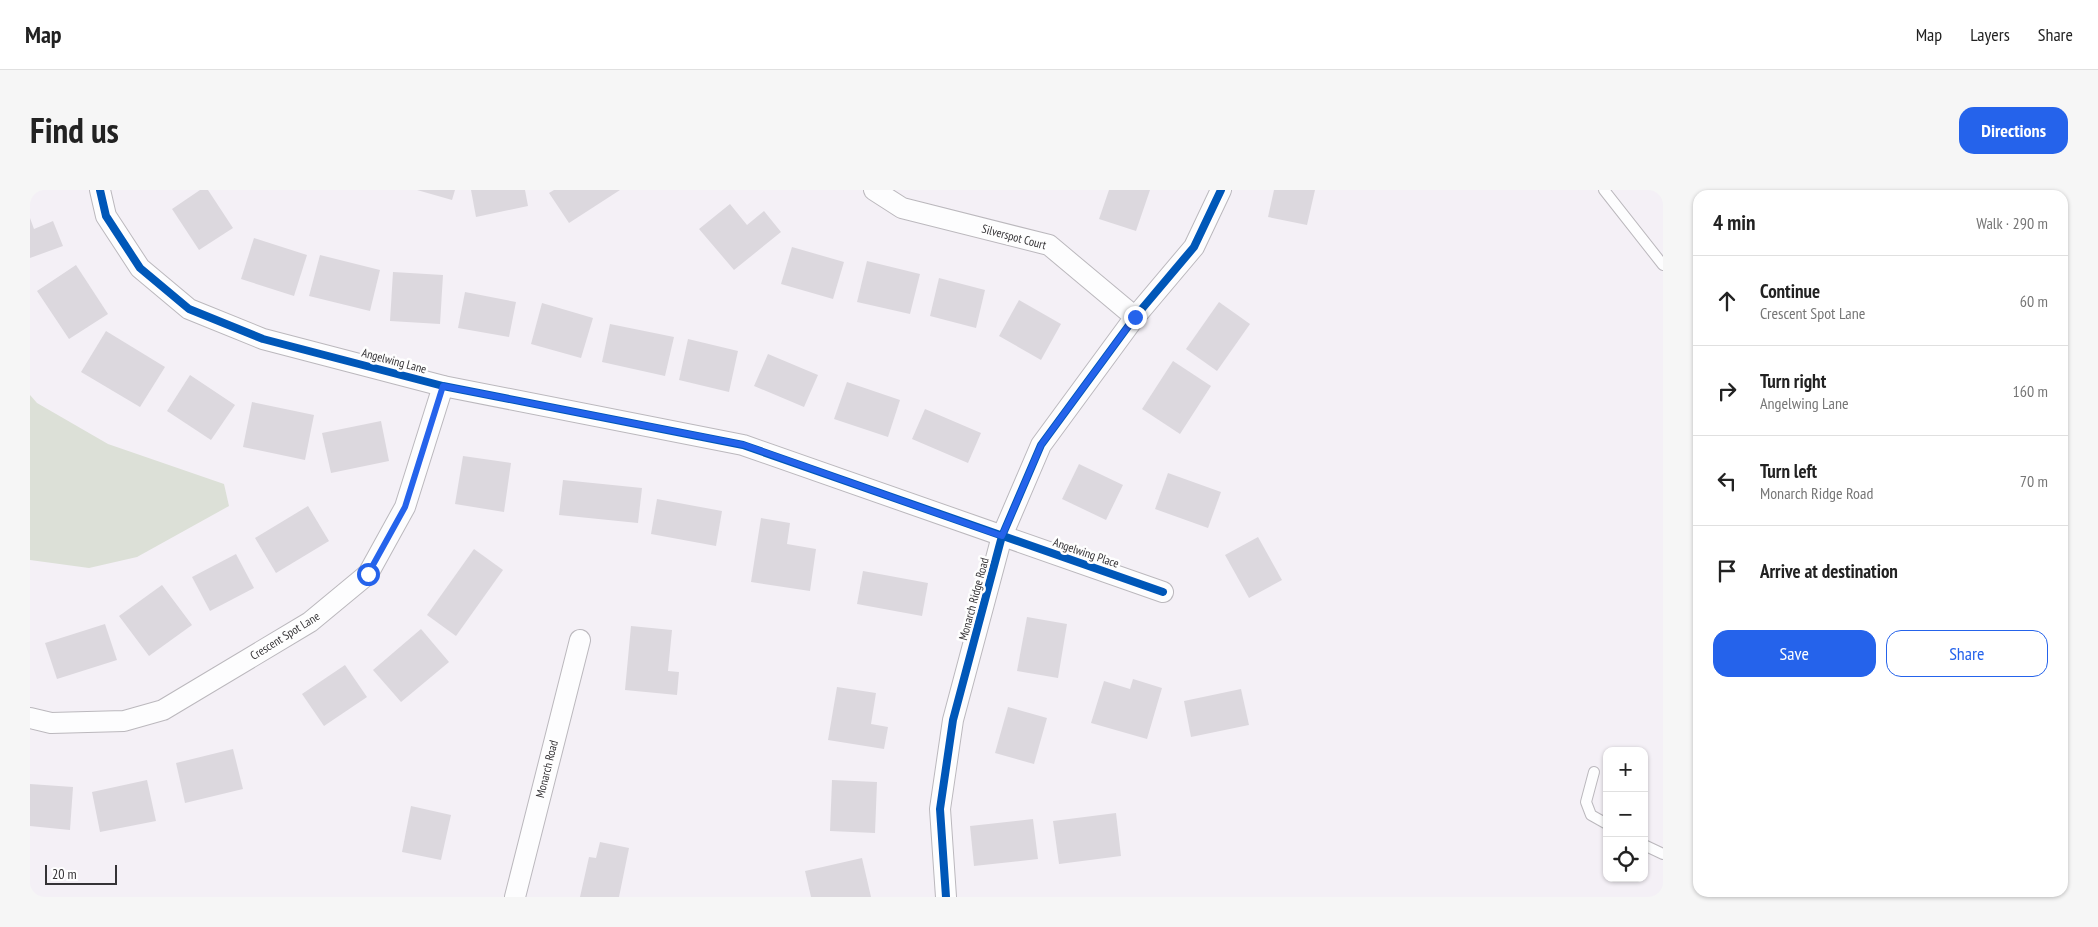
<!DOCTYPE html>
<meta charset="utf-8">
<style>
body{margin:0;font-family:"PT Sans Narrow",sans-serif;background:#f6f6f6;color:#222}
.controls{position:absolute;right:15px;bottom:15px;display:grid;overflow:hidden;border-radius:10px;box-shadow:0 1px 4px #0004}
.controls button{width:45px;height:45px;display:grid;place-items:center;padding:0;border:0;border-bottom:1px solid #e0e0e0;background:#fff;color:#222;font:25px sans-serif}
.scale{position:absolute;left:15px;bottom:12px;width:72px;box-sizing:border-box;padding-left:5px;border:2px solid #353336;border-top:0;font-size:14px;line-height:18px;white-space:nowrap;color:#353336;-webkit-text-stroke:4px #fefefe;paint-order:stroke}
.stop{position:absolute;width:15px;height:15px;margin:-11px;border:4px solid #2563eb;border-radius:50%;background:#fff}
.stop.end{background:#2563eb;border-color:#fff;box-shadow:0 1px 5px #0008}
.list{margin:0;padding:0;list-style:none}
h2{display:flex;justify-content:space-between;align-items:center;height:65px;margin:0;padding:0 20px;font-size:21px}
h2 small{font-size:16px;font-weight:400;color:#767676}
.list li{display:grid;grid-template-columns:32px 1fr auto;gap:15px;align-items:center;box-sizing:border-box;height:90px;padding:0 20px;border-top:1px solid #e0e0e0}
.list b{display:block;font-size:19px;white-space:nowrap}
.list p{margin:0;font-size:16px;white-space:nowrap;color:#767676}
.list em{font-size:16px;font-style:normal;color:#767676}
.actions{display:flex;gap:10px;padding:15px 20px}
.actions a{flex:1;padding:11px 0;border:1px solid #2563eb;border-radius:15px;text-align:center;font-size:18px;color:#2563eb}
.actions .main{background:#2563eb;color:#fff}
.icon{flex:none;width:28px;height:28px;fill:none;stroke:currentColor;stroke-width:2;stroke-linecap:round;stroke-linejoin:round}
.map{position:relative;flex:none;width:1633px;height:707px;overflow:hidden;border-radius:15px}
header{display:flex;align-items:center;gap:30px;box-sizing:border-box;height:70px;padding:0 25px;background:#fff;border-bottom:1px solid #e0e0e0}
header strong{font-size:24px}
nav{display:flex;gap:28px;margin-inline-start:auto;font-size:18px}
.intro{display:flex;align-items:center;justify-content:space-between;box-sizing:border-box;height:120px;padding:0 30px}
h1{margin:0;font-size:35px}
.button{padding:12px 22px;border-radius:15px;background:#2563eb;color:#fff;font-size:18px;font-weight:700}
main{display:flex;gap:30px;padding:0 30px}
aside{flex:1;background:#fff;border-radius:15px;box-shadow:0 1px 4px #0004}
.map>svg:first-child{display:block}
</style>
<header>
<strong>Map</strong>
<nav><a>Map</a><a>Layers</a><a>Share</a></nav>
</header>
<div class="intro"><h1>Find us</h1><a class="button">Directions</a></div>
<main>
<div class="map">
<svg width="1633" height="707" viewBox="0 0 1633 707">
<rect width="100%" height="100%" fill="#f4f0f6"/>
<polygon fill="#dce0d7" points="0,205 7,213 78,254 194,294 199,316 107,367 59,378 0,370"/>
<g fill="#dcd8de">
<polygon points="170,0 178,0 203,38 169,60 142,19"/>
<polygon points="387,0 425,0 422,10"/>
<polygon points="441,0 495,0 498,16 446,27"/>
<polygon points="524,0 590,0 539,33 519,3"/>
<polygon points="1079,0 1120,0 1106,41 1069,29"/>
<polygon points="1244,0 1285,0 1277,35 1238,27"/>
<polygon points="700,14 717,35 734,21 751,42 704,80 669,39"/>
<polygon points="0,28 4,39 23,31 33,56 0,68"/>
<polygon points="224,48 277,65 264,106 211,89"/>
<polygon points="762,57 814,72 803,109 751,94"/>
<polygon points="290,65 350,80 340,121 279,106"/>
<polygon points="837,71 890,84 880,124 827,112"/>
<polygon points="46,75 78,124 39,149 7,101"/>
<polygon points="363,82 413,85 410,134 360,131"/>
<polygon points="909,88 955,100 946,138 900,126"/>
<polygon points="435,102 486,112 479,147 428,138"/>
<polygon points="989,110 1031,134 1011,170 969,146"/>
<polygon points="1189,112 1220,134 1187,181 1156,159"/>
<polygon points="512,113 563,128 551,168 501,154"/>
<polygon points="580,134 644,147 635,186 572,172"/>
<polygon points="76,141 135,177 110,217 51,182"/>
<polygon points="658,149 708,161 699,202 649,190"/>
<polygon points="738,164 788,185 774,217 724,196"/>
<polygon points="1143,171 1181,196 1150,244 1112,219"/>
<polygon points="160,185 205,215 181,250 137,221"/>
<polygon points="817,192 870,210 858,247 804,229"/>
<polygon points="222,212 284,225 275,270 213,257"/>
<polygon points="895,219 951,243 938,273 882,249"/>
<polygon points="351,231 359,271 301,283 292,243"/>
<polygon points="433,266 481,273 474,322 425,314"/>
<polygon points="1049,274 1093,295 1076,330 1032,309"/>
<polygon points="1138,283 1191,302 1178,338 1125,319"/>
<polygon points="533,290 612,298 608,333 529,325"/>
<polygon points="627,309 692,321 686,356 621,344"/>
<polygon points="278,316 299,351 246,383 225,348"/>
<polygon points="731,328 760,333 757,354 786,359 780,401 721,392"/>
<polygon points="1228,347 1252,390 1219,408 1195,365"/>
<polygon points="444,359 473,380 426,446 397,425"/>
<polygon points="206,364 224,398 180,421 162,387"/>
<polygon points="833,381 898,393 892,426 827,414"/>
<polygon points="132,395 162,435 119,466 89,426"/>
<polygon points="997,427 1037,434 1028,488 987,481"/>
<polygon points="75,434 87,470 27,489 15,453"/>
<polygon points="601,436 642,440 638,481 649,482 647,505 595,500"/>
<polygon points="391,439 419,472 371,512 343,480"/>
<polygon points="315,475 337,507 294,536 272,504"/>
<polygon points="1103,489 1132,498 1117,549 1061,533 1074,491 1100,499"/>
<polygon points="807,497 846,503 841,534 858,537 854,559 798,550"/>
<polygon points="1211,499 1219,535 1161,547 1154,511"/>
<polygon points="978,517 1017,528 1004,574 965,563"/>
<polygon points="203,559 213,599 155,613 146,573"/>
<polygon points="117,590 126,631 70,642 62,602"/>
<polygon points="802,590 847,592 845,643 800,641"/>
<polygon points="0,594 43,597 40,640 0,636"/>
<polygon points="381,616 421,625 411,670 372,662"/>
<polygon points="1086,623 1091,666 1029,674 1023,631"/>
<polygon points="1003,629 1008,669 944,676 940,636"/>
<polygon points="570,652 599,658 589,707 550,707 559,667 566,668"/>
<polygon points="832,668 841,707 781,707 775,681"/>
</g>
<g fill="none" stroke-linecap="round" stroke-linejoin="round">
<g stroke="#bbb8bd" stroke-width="12">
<g id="lane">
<polyline points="1574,0 1633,75"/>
<polyline points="1564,582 1556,612 1561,625 1577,634"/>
<polyline points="1614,655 1633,664"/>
</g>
</g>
<g stroke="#bbb8bd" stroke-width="22">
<g id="street">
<polyline points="70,0 76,26 110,78 159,119 233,149 413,196 713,255 1133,402"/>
<polyline points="844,0 872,18 1019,55 1105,127"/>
<polyline points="0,528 21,533 94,531 133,520 280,432 338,384 375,317 413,196"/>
<polyline points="485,707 550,450"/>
<polyline points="916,707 910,619 923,530 972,346 1011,255 1105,127 1164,57 1191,0"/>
</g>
</g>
<use href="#lane" stroke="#fdfdfe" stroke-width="10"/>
<use href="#street" stroke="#fdfdfe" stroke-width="20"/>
<g stroke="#fefefe" stroke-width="11">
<g id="cycleway">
<polyline points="70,0 76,26 110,78 159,119 233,149 413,196 713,255 1133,402"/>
<polyline points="916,707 910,619 923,530 972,346 1011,255 1105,127 1164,57 1191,0"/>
</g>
</g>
<use href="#cycleway" stroke="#0057b8" stroke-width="8"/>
</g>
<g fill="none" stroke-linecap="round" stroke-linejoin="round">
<polyline stroke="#2563eb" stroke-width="6" points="338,384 375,317 413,196 714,255 972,346 1011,255 1105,127"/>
</g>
<g text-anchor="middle" stroke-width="5" stroke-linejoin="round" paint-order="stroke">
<g font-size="12" fill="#353336" stroke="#fefefe">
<text transform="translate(984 47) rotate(15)" y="4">Silverspot Court</text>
<text transform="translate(364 171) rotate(15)" y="4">Angelwing Lane</text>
<text transform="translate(1056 363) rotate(19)" y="4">Angelwing Place</text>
<text transform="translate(944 409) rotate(-75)" y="4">Monarch Ridge Road</text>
<text transform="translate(255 446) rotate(-32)" y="4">Crescent Spot Lane</text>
<text transform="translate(517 579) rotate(-76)" y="4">Monarch Road</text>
</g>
</g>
</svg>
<div class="controls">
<button>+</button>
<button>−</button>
<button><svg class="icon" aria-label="locate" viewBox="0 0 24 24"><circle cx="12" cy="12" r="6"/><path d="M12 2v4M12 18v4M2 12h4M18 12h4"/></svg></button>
</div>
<div class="scale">20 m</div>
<div class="stop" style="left:338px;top:384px"></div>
<div class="stop end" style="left:1105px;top:127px"></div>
</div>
<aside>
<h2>4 min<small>Walk · 290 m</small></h2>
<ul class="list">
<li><svg class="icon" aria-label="ahead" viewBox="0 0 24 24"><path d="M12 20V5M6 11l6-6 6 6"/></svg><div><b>Continue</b><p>Crescent Spot Lane</p></div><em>60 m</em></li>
<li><svg class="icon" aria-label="right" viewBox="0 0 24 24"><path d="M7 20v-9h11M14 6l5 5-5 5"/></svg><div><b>Turn right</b><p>Angelwing Lane</p></div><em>160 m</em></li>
<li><svg class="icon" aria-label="left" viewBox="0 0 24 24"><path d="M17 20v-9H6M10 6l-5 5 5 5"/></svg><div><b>Turn left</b><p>Monarch Ridge Road</p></div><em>70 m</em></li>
<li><svg class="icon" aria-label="arrive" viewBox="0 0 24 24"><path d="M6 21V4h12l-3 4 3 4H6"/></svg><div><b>Arrive at destination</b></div></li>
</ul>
<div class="actions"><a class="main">Save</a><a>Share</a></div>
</aside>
</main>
